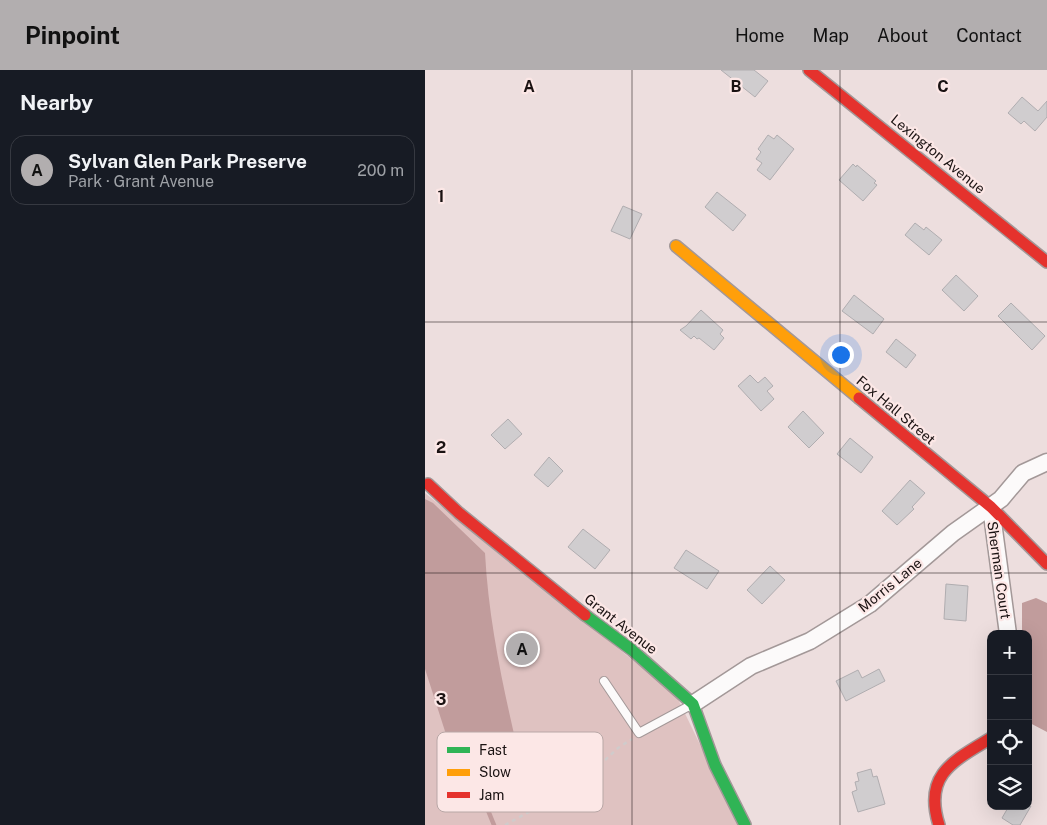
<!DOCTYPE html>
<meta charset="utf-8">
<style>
body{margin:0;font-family:"Public Sans",sans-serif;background:#242831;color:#f1f3f6}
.controls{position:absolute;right:15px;bottom:15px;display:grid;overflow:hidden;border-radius:10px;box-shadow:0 5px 20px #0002}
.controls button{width:45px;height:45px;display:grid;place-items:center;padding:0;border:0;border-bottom:1px solid #363941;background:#171b24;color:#f1f3f6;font:25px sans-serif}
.you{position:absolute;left:415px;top:284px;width:18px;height:18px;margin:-12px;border:4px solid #fff;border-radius:50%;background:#1a73e8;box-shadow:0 0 0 8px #1a73e833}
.badge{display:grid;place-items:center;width:32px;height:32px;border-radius:50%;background:#b2aeaf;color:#111;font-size:16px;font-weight:700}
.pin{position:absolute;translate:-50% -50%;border:2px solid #fff;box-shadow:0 1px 5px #0006}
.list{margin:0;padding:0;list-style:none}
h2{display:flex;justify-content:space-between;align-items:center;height:65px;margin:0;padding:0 20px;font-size:21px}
h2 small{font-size:16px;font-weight:400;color:#9ea1a6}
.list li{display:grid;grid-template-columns:32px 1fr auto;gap:15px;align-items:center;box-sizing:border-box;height:70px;margin:0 10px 10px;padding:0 10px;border:1px solid #363941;border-radius:15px}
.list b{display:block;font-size:19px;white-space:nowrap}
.list p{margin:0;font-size:16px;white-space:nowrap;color:#9ea1a6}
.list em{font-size:16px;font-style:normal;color:#9ea1a6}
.icon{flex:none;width:28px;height:28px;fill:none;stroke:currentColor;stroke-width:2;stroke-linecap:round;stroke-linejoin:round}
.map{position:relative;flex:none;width:622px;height:755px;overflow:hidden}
header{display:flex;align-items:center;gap:30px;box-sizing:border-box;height:70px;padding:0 25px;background:#b2aeaf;color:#111}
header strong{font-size:24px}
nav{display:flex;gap:28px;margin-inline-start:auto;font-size:18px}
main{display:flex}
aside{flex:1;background:#171b24}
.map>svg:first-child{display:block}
</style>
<header>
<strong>Pinpoint</strong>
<nav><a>Home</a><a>Map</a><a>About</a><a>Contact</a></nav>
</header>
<main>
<aside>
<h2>Nearby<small></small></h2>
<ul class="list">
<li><span class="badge">A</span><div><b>Sylvan Glen Park Preserve</b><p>Park · Grant Avenue</p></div><em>200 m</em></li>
</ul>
</aside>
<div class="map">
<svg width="622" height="755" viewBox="0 0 622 755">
<rect width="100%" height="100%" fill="#eddede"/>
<polygon fill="#dfc2c1" points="0,423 251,625 314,755 0,755"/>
<g fill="#c19c9c">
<path d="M0,429L8,433L60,483C64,558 81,630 98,703L52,740L27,683L0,599Z"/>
<polygon points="611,528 622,533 622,662 603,652 603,564 597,564 597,533"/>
</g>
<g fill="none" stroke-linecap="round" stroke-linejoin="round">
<polyline stroke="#c19c9c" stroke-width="4.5" points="60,733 69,755"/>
</g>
<g fill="#d0cdcf" stroke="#b0adb0">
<polygon points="296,0 329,0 343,11 330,27"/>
<polygon points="597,27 613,41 622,31 622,47 610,61 599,51 596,54 583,43"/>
<polygon points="343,65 349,69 352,65 369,79 345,110 332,100 337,93 331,89 336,82 333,79"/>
<polygon points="428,94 431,97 432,95 451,111 449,113 452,115 438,131 414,110"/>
<polygon points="292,122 321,145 308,161 280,137"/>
<polygon points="198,136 217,144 205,169 186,161"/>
<polygon points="490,153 499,160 501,157 517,170 504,185 480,165"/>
<polygon points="531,205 553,226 539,241 517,220"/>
<polygon points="429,225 459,249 448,264 417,241"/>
<polygon points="586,233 620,266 607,280 573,246"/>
<polygon points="276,240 298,260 295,264 299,268 289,280 274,268 272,269 269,266 266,269 255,260 261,256"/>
<polygon points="471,269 491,285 481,298 461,282"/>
<polygon points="325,305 333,313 340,307 348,316 342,321 349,329 336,341 313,316"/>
<polygon points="378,341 399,363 384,378 363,357"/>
<polygon points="83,349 97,364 80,379 66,365"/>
<polygon points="425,368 448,387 436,403 412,384"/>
<polygon points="124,387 138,401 123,417 109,405"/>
<polygon points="485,410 500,423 487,437 489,439 472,455 457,441"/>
<polygon points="158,459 185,480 170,499 143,477"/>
<polygon points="261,480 294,501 282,519 249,498"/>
<polygon points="345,496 360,510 337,534 322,520"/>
<polygon points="521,514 543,516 541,551 519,549"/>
<polygon points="454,599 460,611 421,631 411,611 433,600 437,608"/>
<polygon points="446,699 448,707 452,706 460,734 433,742 427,722 432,720 430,712 434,711 432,703"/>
<polygon points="584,736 606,736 595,755 588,755 577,748"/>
</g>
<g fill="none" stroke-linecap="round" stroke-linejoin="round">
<g stroke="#a39898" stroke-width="10">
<polyline id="lane" points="179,611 214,663 266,635"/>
</g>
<g stroke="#a39898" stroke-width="19">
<g id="street">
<polyline points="566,437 583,564"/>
<polyline points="268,634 326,596 385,571 445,534 528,463 576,429 598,403 622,392"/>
</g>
</g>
<g stroke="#a39898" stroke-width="14">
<polyline id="fast" points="160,545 207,580 268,634 290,695 320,755"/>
</g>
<g stroke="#a39898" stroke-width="14">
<polyline id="slow" points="251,176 434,328"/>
</g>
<g stroke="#a39898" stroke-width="14">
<g id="jam">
<polyline points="384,0 622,192"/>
<polyline points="434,328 566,437 622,494"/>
<polyline points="3,414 34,443 160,545"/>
<path d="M514,755C498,705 528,691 566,668"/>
</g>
</g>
<polyline stroke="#d0cbcb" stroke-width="2.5" stroke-dasharray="4 4" stroke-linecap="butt" points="80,755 124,731 140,718 164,705 193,678 207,669"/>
<use href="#lane" stroke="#fcfafa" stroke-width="8"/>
<use href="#street" stroke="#fcfafa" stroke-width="16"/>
<use href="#fast" stroke="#30b455" stroke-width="11"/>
<use href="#slow" stroke="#ff9f0a" stroke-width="11"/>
<use href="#jam" stroke="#e5322d" stroke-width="11"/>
</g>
<path fill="none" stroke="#1a1212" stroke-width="1" stroke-opacity="0.55" d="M207,0V755M415,0V755M0,252H622M0,503H622"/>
<g text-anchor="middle" stroke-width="4.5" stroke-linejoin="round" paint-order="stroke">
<g font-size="14" fill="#1a1212" stroke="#fce7e6">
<text transform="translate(513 84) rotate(39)" y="5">Lexington Avenue</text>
<text transform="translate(471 340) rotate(40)" y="5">Fox Hall Street</text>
<text transform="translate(574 500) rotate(82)" y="5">Sherman Court</text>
<text transform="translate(465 515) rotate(-39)" y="5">Morris Lane</text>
<text transform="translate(196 554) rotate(38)" y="5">Grant Avenue</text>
</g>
</g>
<rect x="12" y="662" width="166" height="80" rx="8" fill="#fce7e6" stroke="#b8a7a6" stroke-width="1"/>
<rect x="22" y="677" width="23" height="6" fill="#30b455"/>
<rect x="22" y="699" width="23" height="7" fill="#ff9f0a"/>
<rect x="22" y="722" width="23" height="6" fill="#e5322d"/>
<g font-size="14" fill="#1a1212">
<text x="54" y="685">Fast</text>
<text x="54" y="707">Slow</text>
<text x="54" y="730">Jam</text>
</g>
<g font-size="16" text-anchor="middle" font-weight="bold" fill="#1a1212" stroke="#fce7e6" stroke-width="4.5" stroke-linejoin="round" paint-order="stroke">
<text x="104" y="22">A</text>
<text x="311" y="22">B</text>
<text x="518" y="22">C</text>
<text x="16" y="132">1</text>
<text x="16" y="383">2</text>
<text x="16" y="635">3</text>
</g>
</svg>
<div class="controls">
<button>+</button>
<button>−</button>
<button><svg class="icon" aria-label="locate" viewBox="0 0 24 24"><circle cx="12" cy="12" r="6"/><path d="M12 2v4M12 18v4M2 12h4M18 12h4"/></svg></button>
<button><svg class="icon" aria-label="layers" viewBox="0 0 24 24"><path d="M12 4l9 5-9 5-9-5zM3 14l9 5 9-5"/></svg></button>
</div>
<div class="you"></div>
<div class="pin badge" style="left:97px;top:579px">A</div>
</div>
</main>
